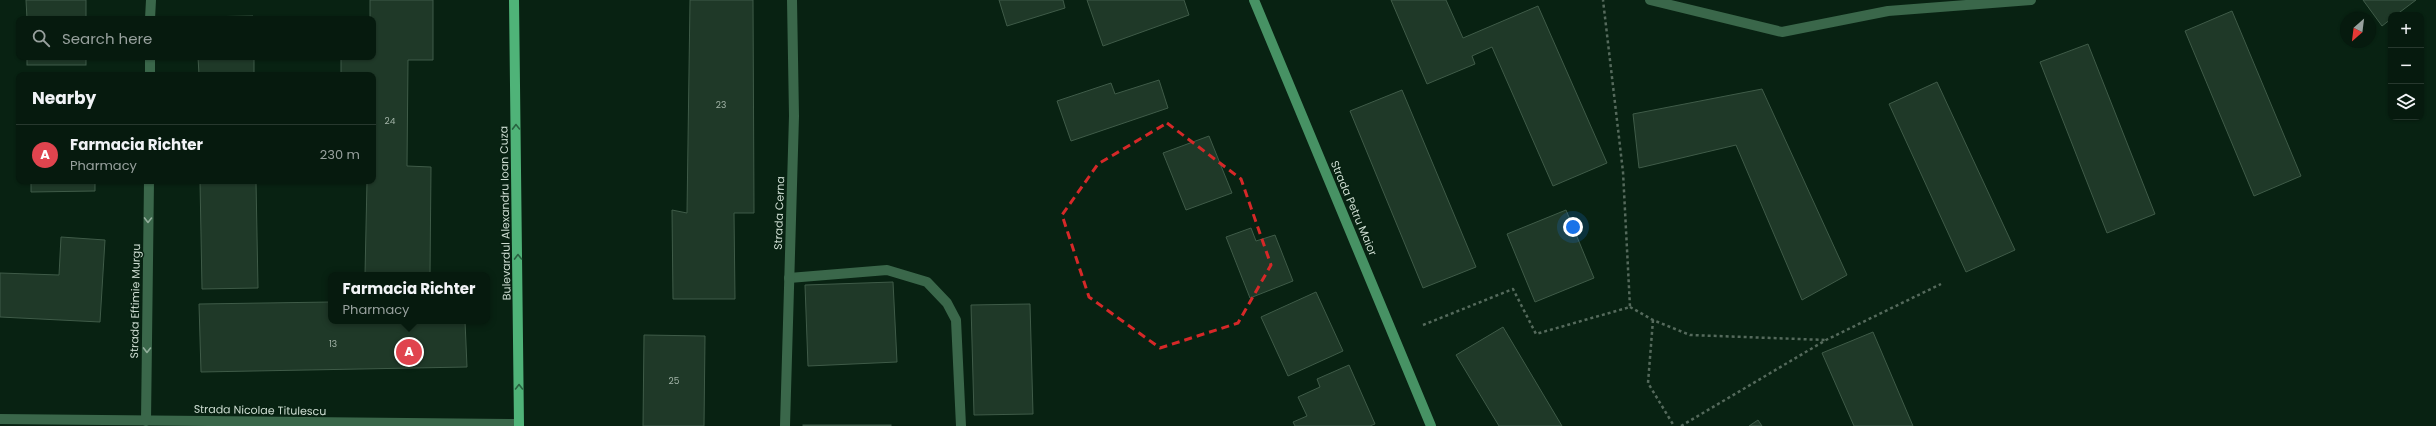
<!DOCTYPE html>
<meta charset="utf-8">
<style>
body{margin:0;font-family:Poppins,sans-serif;background:#14271c;color:#f1f3f6}
.controls{position:absolute;right:12px;top:12px;display:grid;overflow:hidden;border-radius:8px;box-shadow:0 1px 3px #0004}
.controls button{width:36px;height:36px;display:grid;place-items:center;padding:0;border:0;border-bottom:1px solid #27382e;background:#061a0e;color:#f1f3f6;font:20px sans-serif}
.compass{position:absolute;left:2340px;top:12px;width:36px;height:36px;border-radius:50%;background:#061a0e;box-shadow:0 1px 3px #0004;rotate:208deg}
.you{position:absolute;left:1573px;top:227px;width:14px;height:14px;margin:-10px;border:3px solid #fff;border-radius:50%;background:#1a73e8;box-shadow:0 0 0 6px #1a73e833}
.badge{display:grid;place-items:center;width:26px;height:26px;border-radius:50%;background:#0b8043;color:#fff;font-size:13px;font-weight:700}
.pin{position:absolute;translate:-50% -50%;border:2px solid #fff;box-shadow:0 1px 4px #0006}
.popup{position:absolute;left:328px;top:272px;width:162px;height:52px;box-sizing:border-box;display:grid;place-content:center;border-radius:8px;background:#061a0e;filter:drop-shadow(0 1px 3px #0005);font-size:13px;white-space:nowrap;color:#98a19e}
.popup b{font-size:15px;color:#f1f3f6}
.popup::after{content:'';position:absolute;left:50%;top:100%;margin-left:-8px;border:8px solid transparent;border-top-color:#061a0e}
.list{margin:0;padding:0;list-style:none}
h2{display:flex;justify-content:space-between;align-items:center;height:52px;margin:0;padding:0 16px;font-size:17px}
h2 small{font-size:13px;font-weight:400;color:#98a19e}
.list li{display:grid;grid-template-columns:26px 1fr auto;gap:12px;align-items:center;box-sizing:border-box;height:60px;padding:0 16px;border-top:1px solid #27382e}
.list b{display:block;font-size:15px;white-space:nowrap}
.list p{margin:0;font-size:13px;white-space:nowrap;color:#98a19e}
.list em{font-size:13px;font-style:normal;color:#98a19e}
.icon{flex:none;width:22px;height:22px;fill:none;stroke:currentColor;stroke-width:2;stroke-linecap:round;stroke-linejoin:round}
.map{position:relative;flex:none;width:2436px;height:426px;overflow:hidden}
.search{position:absolute;background:#061a0e;box-shadow:0 1px 3px #0004;left:16px;top:16px;width:360px;height:44px;display:flex;align-items:center;gap:10px;box-sizing:border-box;padding:0 14px;border-radius:8px;color:#98a19e;font-size:15px}
.panel{position:absolute;background:#061a0e;box-shadow:0 1px 3px #0004;left:16px;top:72px;width:360px;height:112px;border-radius:8px}
.map>svg:first-child{display:block}
</style>
<div class="map">
<svg width="2436" height="426" viewBox="0 0 2436 426">
<rect width="100%" height="100%" fill="#082212"/>
<g fill="#1f3928" stroke="#3f5b48">
<polygon points="26,0 86,0 86,19 27,19"/>
<polygon points="370,0 433,0 433,60 408,60 407,166 431,167 430,275 365,275 367,181 373,181 373,75 341,75 341,57 373,57 373,19 370,19"/>
<polygon points="690,0 753,0 754,213 734,213 735,299 673,299 672,210 687,213"/>
<polygon points="999,0 1063,0 1065,8 1007,26"/>
<polygon points="1087,0 1184,0 1189,15 1103,46"/>
<polygon points="1391,0 1446,0 1463,38 1538,6 1607,163 1553,186 1492,47 1472,56 1475,64 1427,84"/>
<polygon points="2363,0 2416,0 2396,15 2391,15 2391,19 2382,26"/>
<polygon points="2232,11 2301,176 2254,196 2185,31"/>
<polygon points="253,16 253,19 198,19 198,17"/>
<polygon points="2088,44 2155,214 2107,233 2040,62"/>
<rect x="27" y="57" width="59" height="8"/>
<polygon points="198,57 254,57 254,75 199,75"/>
<polygon points="1159,80 1168,108 1071,141 1057,101 1111,83 1115,94"/>
<polygon points="1937,82 2015,250 1966,272 1889,104"/>
<polygon points="1762,89 1847,275 1802,300 1736,145 1639,168 1633,114"/>
<polygon points="1402,90 1476,267 1423,288 1350,111"/>
<polygon points="1209,136 1232,193 1186,210 1163,153"/>
<polygon points="31,181 95,181 95,191 31,192"/>
<polygon points="200,181 256,181 258,288 202,289"/>
<polygon points="1566,210 1594,278 1535,302 1507,234"/>
<polygon points="1251,228 1256,241 1275,235 1293,281 1250,298 1226,237"/>
<polygon points="61,237 105,240 100,322 0,317 0,273 59,275"/>
<polygon points="893,282 897,362 808,366 805,285"/>
<polygon points="1316,292 1343,351 1288,376 1261,317"/>
<polygon points="331,302 331,321 465,321 467,367 201,372 199,304"/>
<polygon points="1030,304 1033,414 974,415 971,305"/>
<polygon points="1503,327 1562,426 1499,426 1456,355"/>
<polygon points="1873,332 1913,426 1854,426 1822,353"/>
<polygon points="644,335 705,336 704,426 643,426"/>
<polygon points="1349,365 1375,424 1370,426 1295,426 1293,422 1307,416 1298,397 1320,387 1317,379"/>
<polygon points="1758,420 1762,426 1749,426"/>
<rect x="803" y="425" width="88" height="1"/>
</g>
<g fill="none" stroke-linecap="round" stroke-linejoin="round">
<g stroke="#556a5c" stroke-width="2.5" stroke-dasharray="3 3" stroke-linecap="butt">
<polyline points="1630,307 1653,320 1690,335 1826,340"/>
<polyline points="1653,320 1648,383 1674,426"/>
<polyline points="1423,325 1513,289 1536,334 1630,307 1623,172 1603,0"/>
<polyline points="1681,426 1826,340 1941,284"/>
</g>
<g stroke="#3a674a" stroke-width="10">
<polyline points="789,278 887,270 927,282 947,303 956,320 961,426"/>
<polyline points="785,426 794,116 792,0"/>
</g>
<g stroke="#3a674a" stroke-width="10">
<polyline points="1650,0 1782,32 1888,11 2031,0"/>
<polyline points="150,19 151,0"/>
<polyline points="150,75 150,57"/>
<polyline points="0,419 519,424"/>
<polyline points="146,421 149,181"/>
</g>
<polyline stroke="#479264" stroke-width="10" points="1254,0 1431,426"/>
<polyline stroke="#4fb378" stroke-width="10" points="514,0 519,426"/>
</g>
<defs><path id="oneway-chevron" d="M-2-3.5L2.5 0L-2 3.5" fill="none" stroke-width="1.6" stroke-linecap="round" stroke-linejoin="round"/></defs>
<g stroke="#286340">
<use href="#oneway-chevron" transform="translate(516 127) rotate(-91)"/>
<use href="#oneway-chevron" transform="translate(518 257) rotate(-91)"/>
<use href="#oneway-chevron" transform="translate(519 387) rotate(-90)"/>
</g>
<g stroke="#92ad9b">
<use href="#oneway-chevron" transform="translate(148 220) rotate(91)"/>
<use href="#oneway-chevron" transform="translate(147 350) rotate(91)"/>
</g>
<path fill="none" stroke="#d62828" stroke-width="3" stroke-dasharray="8 5" stroke-linejoin="round" d="M1167,123L1241,179L1271,265L1238,323L1160,348L1089,297L1062,215L1098,164Z"/>
<g text-anchor="middle" stroke-width="3" stroke-linejoin="round" paint-order="stroke">
<g font-size="9" fill="#a2b3a7">
<text x="721" y="108">23</text>
<text x="390" y="124">24</text>
<text x="333" y="347">13</text>
<text x="674" y="384">25</text>
</g>
<g font-size="11" fill="#cddcd1" stroke="#082212">
<text transform="translate(1354 208) rotate(67)" y="4">Strada Petru Maior</text>
<text transform="translate(505 213) rotate(-91)" y="4">Bulevardul Alexandru Ioan Cuza</text>
<text transform="translate(779 213) rotate(-88)" y="4">Strada Cerna</text>
<text transform="translate(135 301) rotate(-89)" y="4">Strada Eftimie Murgu</text>
<text transform="translate(260 410) rotate(1)" y="4">Strada Nicolae Titulescu</text>
</g>
</g>
</svg>
<div class="controls">
<button>+</button>
<button>−</button>
<button><svg class="icon" aria-label="layers" viewBox="0 0 24 24"><path d="M12 4l9 5-9 5-9-5zM3 14l9 5 9-5"/></svg></button>
</div>
<svg class="compass" viewBox="-18 -18 36 36"><path d="M0-13l5 13h-10z" fill="#e53935"/><path d="M0 13l5-13h-10z" fill="#98a19e"/></svg>
<div class="you"></div>
<div class="pin badge" style="left:409px;top:352px;background:#e0444e">A</div>
<div class="popup"><b>Farmacia Richter</b>Pharmacy</div>
<div class="search"><svg class="icon" aria-label="search" viewBox="0 0 24 24"><circle cx="10" cy="10" r="6"/><path d="M15 15l6 6"/></svg>Search here</div>
<section class="panel">
<h2>Nearby<small></small></h2>
<ul class="list">
<li><span class="badge" style="background:#e0444e">A</span><div><b>Farmacia Richter</b><p>Pharmacy</p></div><em>230 m</em></li>
</ul>
</section>
</div>
